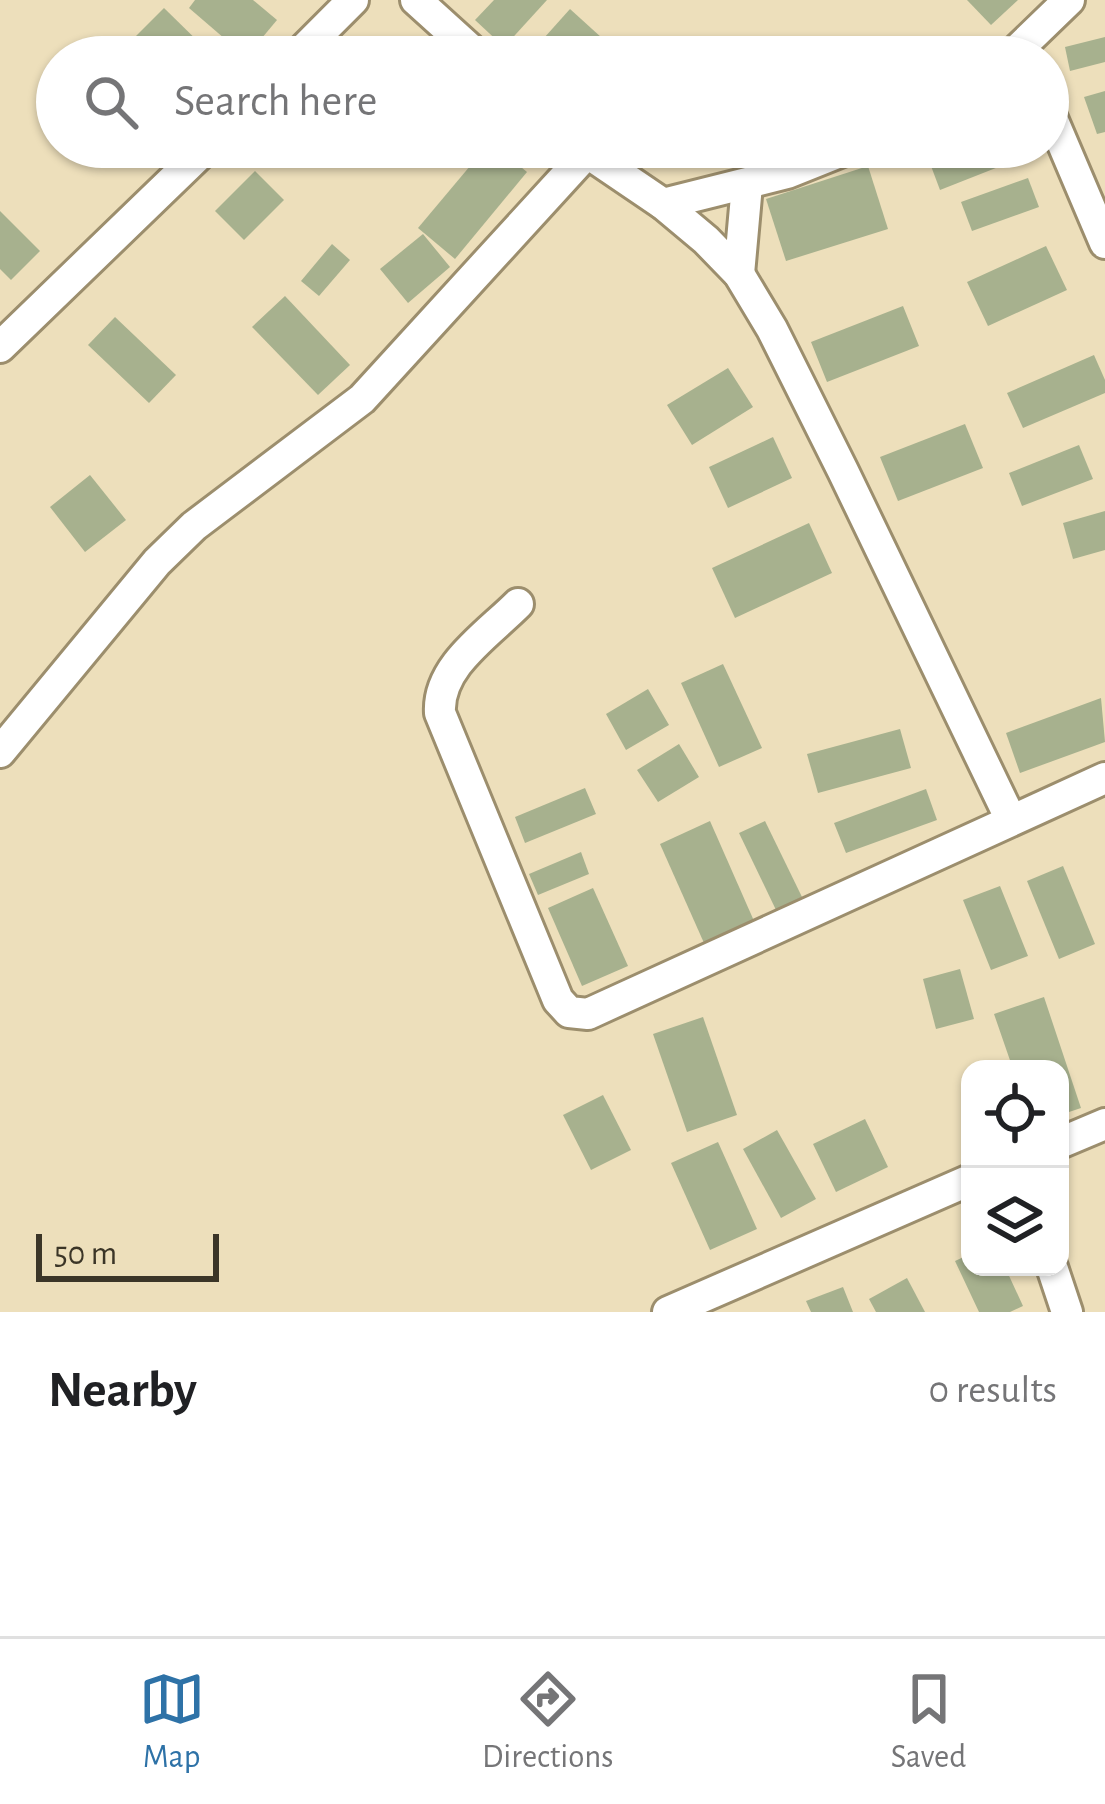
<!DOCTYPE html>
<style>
body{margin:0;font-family:"Alegreya Sans",sans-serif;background:#f6f6f6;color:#202124}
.controls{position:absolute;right:36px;bottom:36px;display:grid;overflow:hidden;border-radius:24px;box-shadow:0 3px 9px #0004}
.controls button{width:108px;height:108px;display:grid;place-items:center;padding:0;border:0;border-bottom:3px solid #e0e0e0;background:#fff;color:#202124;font:60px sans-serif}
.scale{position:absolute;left:36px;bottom:30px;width:183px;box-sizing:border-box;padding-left:12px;border:6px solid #3b3527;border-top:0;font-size:33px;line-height:42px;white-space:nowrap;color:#3b3527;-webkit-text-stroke:9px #eddfbb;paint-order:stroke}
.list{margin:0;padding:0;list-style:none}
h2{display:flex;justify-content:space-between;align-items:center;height:156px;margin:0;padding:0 48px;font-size:51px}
h2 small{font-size:39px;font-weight:400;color:#757577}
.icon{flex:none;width:66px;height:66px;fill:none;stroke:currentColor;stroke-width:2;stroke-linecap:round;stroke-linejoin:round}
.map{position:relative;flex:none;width:1105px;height:1312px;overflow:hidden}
.search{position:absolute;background:#fff;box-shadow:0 3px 9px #0004;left:36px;right:36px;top:36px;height:132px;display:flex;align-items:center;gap:30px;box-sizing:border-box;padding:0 42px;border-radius:66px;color:#757577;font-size:45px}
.sheet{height:324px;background:#fff}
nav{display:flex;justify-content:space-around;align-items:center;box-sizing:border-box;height:168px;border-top:3px solid #e0e0e0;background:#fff;font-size:33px;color:#757577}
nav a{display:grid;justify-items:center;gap:6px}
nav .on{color:#2e72a7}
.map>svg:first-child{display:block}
</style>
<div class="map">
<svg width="1105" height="1312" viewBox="0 0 1105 1312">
<rect width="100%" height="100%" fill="#eddfbb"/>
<g fill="#a7b18e">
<polygon points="195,0 253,0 277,20 246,57 189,8"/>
<polygon points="494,0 547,0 504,47 475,20"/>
<polygon points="967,0 1018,0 991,25"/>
<polygon points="164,8 214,57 137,57 126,46"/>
<polygon points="570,9 602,38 585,57 527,57"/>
<polygon points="1105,37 1105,62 1070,71 1065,47"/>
<polygon points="1105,91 1105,132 1097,134 1084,97"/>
<polygon points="486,147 497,147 527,172 455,259 418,228"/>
<polygon points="978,147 1016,147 1021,158 940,190 931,166"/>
<polygon points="868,166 888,229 786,261 766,199"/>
<polygon points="255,171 284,200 244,240 215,211"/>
<polygon points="1028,178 1039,207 972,231 961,202"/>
<polygon points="0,211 40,251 11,280 0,269"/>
<polygon points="423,234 450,267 408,303 380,269"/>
<polygon points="332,244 350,260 319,296 301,281"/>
<polygon points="1046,246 1067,290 988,326 967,282"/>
<polygon points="285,296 350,365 318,395 252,327"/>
<polygon points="903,306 919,346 827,382 811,342"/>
<polygon points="115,317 176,375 149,403 88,345"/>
<polygon points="1094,355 1105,380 1105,393 1023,428 1007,393"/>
<polygon points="728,368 753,407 692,445 667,405"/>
<polygon points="965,424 983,468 898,501 880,457"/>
<polygon points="773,437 792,478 728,508 709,467"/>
<polygon points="1079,445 1093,479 1022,506 1009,473"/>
<polygon points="90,475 126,520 85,552 50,507"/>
<polygon points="1105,511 1105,550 1073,559 1063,523"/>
<polygon points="809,523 832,573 735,618 712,568"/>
<polygon points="723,664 762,748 719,767 681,683"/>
<polygon points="648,689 669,725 626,750 606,714"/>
<polygon points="1101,698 1105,742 1020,773 1006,733"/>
<polygon points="900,729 911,768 818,793 807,754"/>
<polygon points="679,744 699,777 658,802 637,770"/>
<polygon points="585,788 596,814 525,843 515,817"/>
<polygon points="926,789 937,820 846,853 834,823"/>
<polygon points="710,821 754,921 704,943 660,844"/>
<polygon points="765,821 802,897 776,910 739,833"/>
<polygon points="581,852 589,874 538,895 529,874"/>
<polygon points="1063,866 1095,944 1059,959 1027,881"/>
<polygon points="1000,886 1028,956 991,970 963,900"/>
<polygon points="593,888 628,966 582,986 548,908"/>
<polygon points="960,969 974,1019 936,1029 923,979"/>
<polygon points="1044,997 1081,1108 1060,1115 1060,1069 1013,1069 994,1014"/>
<polygon points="703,1017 737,1115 687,1132 653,1034"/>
<polygon points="603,1095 631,1150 591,1170 563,1115"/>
<polygon points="865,1119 888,1167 836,1192 813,1144"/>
<polygon points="777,1130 816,1199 781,1218 743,1149"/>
<polygon points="718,1142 757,1229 710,1250 671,1163"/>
<polygon points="970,1254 970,1267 1005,1267 1023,1306 1010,1312 979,1312 955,1261"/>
<polygon points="907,1278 925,1312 876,1312 869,1299"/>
<polygon points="843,1287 853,1312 811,1312 806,1301"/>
</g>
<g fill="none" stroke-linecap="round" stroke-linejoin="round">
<g stroke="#9c8e6d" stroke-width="36">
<g id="minor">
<polyline points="416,0 479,57"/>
<polyline points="296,57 353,0"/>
<polyline points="1010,57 1069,0"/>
<polyline points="1048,109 1105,243"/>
<polyline points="579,147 663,204 706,240 739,274 772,329 843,471 1011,820"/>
<polyline points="663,204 787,173 852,147"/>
<polyline points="739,274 747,185"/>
<polyline points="0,347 207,147"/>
<path d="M518,604C487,635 437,667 440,713L558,1000L569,1012L588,1014L1105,778"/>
<polyline points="0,752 157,562 194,526 362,399 586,154"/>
<polyline points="1060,1143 1105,1124"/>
<polyline points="1052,1267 1067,1312"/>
<polyline points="668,1312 970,1180"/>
</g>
</g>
<use href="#minor" stroke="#fff" stroke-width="30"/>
</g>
</svg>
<div class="controls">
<button><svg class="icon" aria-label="locate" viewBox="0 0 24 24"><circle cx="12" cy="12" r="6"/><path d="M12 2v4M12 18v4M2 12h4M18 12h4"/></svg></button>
<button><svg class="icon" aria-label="layers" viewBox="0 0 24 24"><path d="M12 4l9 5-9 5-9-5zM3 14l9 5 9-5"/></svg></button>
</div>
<div class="scale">50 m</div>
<div class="search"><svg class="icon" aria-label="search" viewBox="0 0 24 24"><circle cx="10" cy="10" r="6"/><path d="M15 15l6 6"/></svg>Search here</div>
</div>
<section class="sheet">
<h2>Nearby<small>0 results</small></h2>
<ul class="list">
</ul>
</section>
<nav>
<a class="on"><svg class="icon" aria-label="map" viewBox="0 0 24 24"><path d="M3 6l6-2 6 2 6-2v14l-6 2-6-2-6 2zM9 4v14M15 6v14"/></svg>Map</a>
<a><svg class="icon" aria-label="directions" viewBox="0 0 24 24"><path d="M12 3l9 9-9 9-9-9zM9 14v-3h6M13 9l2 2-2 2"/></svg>Directions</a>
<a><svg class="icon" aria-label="saved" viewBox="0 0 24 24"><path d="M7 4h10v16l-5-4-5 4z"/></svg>Saved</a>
</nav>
